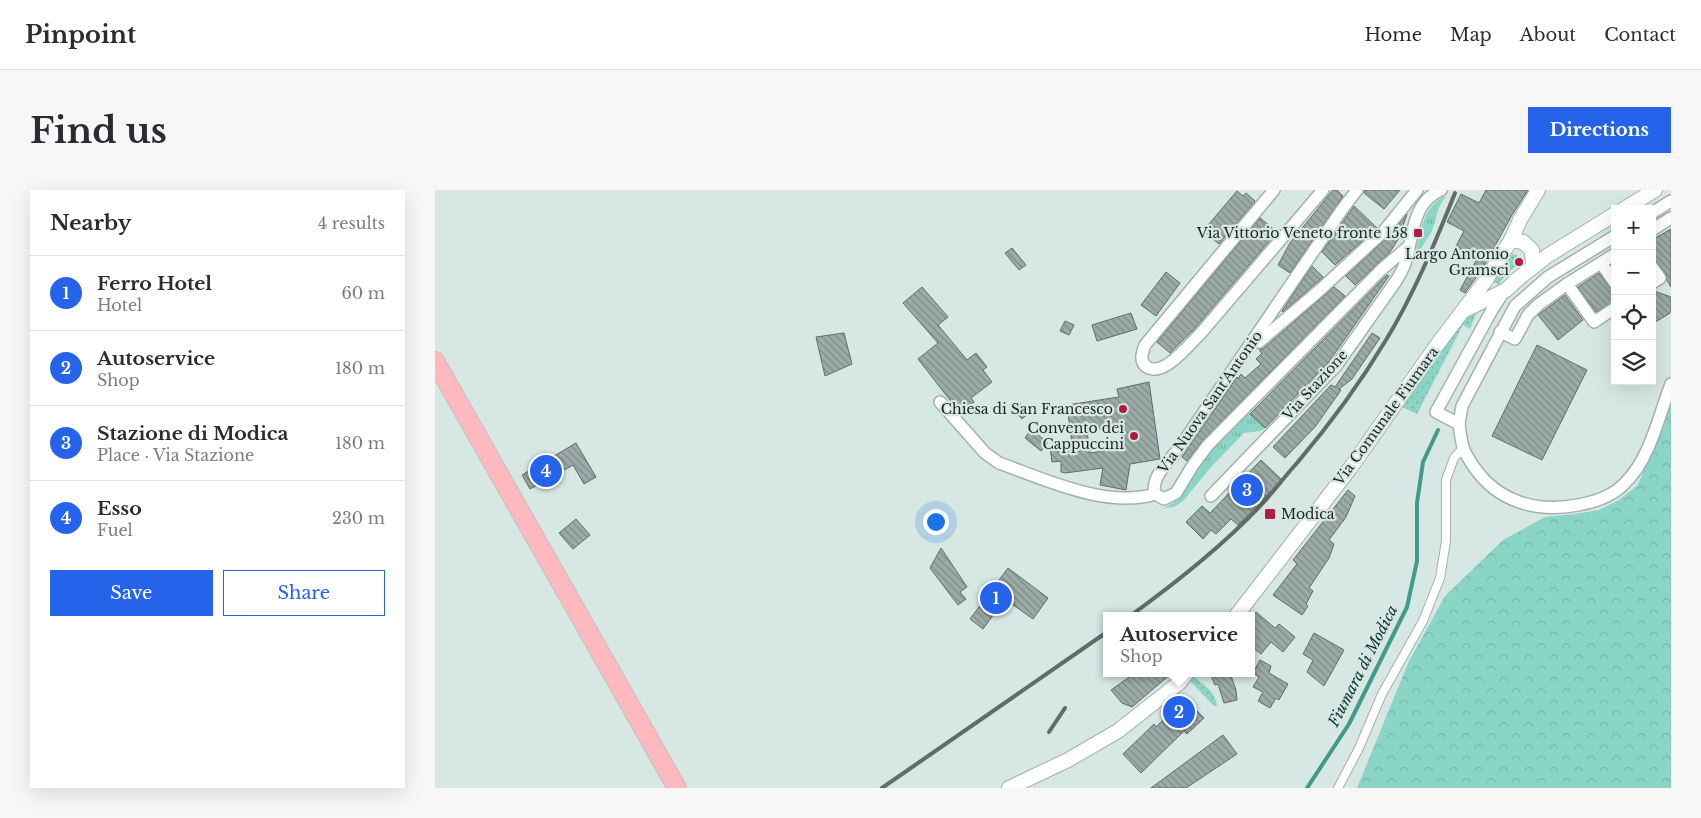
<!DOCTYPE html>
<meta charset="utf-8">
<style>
body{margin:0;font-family:"Libre Baskerville",serif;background:#f7f7f7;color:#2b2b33}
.controls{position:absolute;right:15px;top:15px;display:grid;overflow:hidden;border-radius:0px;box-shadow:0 5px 20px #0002}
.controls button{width:45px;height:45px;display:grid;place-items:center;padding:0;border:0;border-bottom:1px solid #e1e1e2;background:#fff;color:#2b2b33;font:25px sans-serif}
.you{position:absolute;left:500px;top:331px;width:18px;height:18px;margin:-12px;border:4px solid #fff;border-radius:50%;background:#1a73e8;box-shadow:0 0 0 8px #1a73e833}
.badge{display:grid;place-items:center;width:32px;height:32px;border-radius:50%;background:#2563eb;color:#fff;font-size:16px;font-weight:700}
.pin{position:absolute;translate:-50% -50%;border:2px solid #fff;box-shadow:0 1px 5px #0006}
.popup{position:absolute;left:668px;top:422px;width:152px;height:65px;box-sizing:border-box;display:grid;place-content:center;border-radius:0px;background:#fff;filter:drop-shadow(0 1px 4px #0005);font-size:16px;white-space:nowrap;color:#7c7c81}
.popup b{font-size:19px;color:#2b2b33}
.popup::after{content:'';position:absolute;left:50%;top:100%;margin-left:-10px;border:10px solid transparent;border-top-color:#fff}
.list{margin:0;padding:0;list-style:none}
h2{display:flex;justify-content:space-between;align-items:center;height:65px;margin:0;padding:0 20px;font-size:21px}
h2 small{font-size:16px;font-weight:400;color:#7c7c81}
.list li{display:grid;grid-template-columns:32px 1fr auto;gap:15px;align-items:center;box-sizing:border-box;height:75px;padding:0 20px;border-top:1px solid #e1e1e2}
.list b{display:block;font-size:19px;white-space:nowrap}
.list p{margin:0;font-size:16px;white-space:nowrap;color:#7c7c81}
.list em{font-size:16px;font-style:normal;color:#7c7c81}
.actions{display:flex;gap:10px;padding:15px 20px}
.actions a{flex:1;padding:11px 0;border:1px solid #2563eb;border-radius:0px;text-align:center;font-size:18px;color:#2563eb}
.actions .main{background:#2563eb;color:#fff}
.icon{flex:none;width:28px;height:28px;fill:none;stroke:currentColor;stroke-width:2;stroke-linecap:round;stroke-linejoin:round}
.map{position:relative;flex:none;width:1236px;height:598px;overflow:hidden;border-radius:0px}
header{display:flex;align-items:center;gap:30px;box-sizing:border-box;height:70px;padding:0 25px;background:#fff;border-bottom:1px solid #e1e1e2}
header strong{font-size:24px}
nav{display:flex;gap:28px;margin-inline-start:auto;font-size:18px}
.intro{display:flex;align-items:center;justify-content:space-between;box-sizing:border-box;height:120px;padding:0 30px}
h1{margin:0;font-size:35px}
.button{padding:12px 22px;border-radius:0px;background:#2563eb;color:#fff;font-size:18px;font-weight:700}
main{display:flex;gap:30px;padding:0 30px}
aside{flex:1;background:#fff;border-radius:0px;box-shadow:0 5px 20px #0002}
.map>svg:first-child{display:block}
</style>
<header>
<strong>Pinpoint</strong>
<nav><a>Home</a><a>Map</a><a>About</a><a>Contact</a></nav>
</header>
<div class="intro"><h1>Find us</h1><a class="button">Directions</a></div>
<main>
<aside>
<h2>Nearby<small>4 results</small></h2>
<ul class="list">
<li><span class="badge">1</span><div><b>Ferro Hotel</b><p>Hotel</p></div><em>60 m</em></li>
<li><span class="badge">2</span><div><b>Autoservice</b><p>Shop</p></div><em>180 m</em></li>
<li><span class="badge">3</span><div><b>Stazione di Modica</b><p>Place · Via Stazione</p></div><em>180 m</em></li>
<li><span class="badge">4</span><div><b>Esso</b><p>Fuel</p></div><em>230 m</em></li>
</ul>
<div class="actions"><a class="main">Save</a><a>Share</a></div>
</aside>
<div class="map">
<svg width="1236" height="598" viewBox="0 0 1236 598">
<defs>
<pattern id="grass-tufts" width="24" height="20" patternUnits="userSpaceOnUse" patternTransform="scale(1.25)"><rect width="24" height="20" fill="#8ad5c6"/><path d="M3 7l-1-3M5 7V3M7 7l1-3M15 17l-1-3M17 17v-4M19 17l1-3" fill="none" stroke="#77b7aa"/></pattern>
<pattern id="forest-crowns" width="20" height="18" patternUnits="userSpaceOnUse" patternTransform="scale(1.25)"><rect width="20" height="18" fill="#8ad5c6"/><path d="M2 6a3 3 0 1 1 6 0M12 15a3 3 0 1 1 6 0" fill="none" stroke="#77b7aa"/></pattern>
<pattern id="garden-dots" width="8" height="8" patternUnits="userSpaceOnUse" patternTransform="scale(1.25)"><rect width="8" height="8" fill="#8ad5c6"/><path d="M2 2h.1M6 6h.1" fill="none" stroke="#77b7aa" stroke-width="1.8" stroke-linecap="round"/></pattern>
<pattern id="building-back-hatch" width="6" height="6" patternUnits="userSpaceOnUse" patternTransform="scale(1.25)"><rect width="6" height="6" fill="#9caba7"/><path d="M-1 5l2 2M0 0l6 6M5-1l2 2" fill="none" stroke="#7f8b88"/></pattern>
</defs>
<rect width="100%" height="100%" fill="#d7e7e3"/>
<g fill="url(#grass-tufts)">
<path d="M1011,6L1004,17L997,41L978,71C986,49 985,16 1011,6Z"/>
<polygon points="813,222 830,238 825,241 809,243 776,277 748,311 739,317 728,318 739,313 774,261"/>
</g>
<polygon fill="url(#forest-crowns)" points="1236,209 1236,598 922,598 974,471 1010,406 1068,350 1110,327 1140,324 1164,320 1184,310 1203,295"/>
<g fill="url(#garden-dots)">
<polygon points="1078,64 1082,65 1084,67 1083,74 1071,84 1064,94 1057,92 1073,67"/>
<polygon points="1038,118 1042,121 1035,139 1028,135 982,224 967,217"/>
<path d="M759,487C769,495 781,502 782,516H779L755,491Z"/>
</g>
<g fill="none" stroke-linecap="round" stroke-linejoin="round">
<polyline stroke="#419b8b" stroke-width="4" points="872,598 914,534 972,417 982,371 982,313 988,272 1003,240"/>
</g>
<g fill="url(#building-back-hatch)" stroke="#5f6d6a" fill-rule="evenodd">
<polygon points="898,0 902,0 908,6 855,83 843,75 855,53"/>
<polygon points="929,0 965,0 949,19 929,3"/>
<polygon points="1051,0 1093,0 1077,25 1049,76 1030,103 1025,100 1041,71 1019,60 1029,41 1012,32 1026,4 1044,13"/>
<polygon points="802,1 808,6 811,3 820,11 784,54 768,41"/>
<polygon points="919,16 942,38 900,75 887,62"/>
<polygon points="972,24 964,48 955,62 920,95 911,86 954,46"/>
<polygon points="825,28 842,42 760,138 735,163 722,152"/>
<polygon points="1236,39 1236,97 1232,90 1231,84 1217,66 1217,50"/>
<polygon points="577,58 591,75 584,80 570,63"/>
<polygon points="877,76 888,87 848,122 847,121"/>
<polygon points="731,82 745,93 721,126 706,115"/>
<polygon points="1164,83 1174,97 1180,100 1180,111 1161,122 1143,97"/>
<polygon points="952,85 954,86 893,173 830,238 815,224"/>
<polygon points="487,97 513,127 503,135 532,170 541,163 552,177 548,180 557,192 536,208 539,212 525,223 483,169 503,153 468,113"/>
<polygon points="899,97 910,106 768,250 752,271 747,267 802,187 803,189 806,184 810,188 826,174 821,169 827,163 824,160 829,158"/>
<polygon points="1219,101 1236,107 1236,119 1235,123 1217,134 1217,107"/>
<polygon points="1130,105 1148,130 1123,150 1103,125"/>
<polygon points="696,123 702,139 662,151 657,135"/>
<polygon points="630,131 639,135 634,145 625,141"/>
<polygon points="409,143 417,174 390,186 381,147"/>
<polygon points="937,143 945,148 917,189 904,199 906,200 880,237 850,268 838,257 896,195 900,197"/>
<polygon points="1102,155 1152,180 1107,270 1057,246"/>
<path d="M714,192L725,269L695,274L691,300L665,295L668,278L630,283L626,282V271L617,272L615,257L637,254L632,215L684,207L682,199ZM686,236L689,258L655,263L652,241Z"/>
<polygon points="585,213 594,223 587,229 578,219"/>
<polygon points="596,239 613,253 606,261 590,248"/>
<polygon points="141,253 161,287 149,294 138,275 95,299 87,285"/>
<polygon points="826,270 847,290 803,335 796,329 781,344 776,340 768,349 751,332 767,316 775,323"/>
<polygon points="913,300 920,306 911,327 894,350 899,354 894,368 874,398 878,401 871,414 873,416 867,425 838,405 862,374 858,370"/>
<polygon points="141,329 155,345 138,359 124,343"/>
<polygon points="506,358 532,397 525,402 531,409 523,415 495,378"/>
<polygon points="573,378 613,408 598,429 570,409 548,439 535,429"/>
<polygon points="821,422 840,438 844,434 860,447 848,462 836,452 826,464 816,456 816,428"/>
<polygon points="879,443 909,460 889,496 872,482 878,470 868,464"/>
<polygon points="825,470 836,476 834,483 853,494 844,510 841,508 835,518 823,511 828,502 818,497 824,487 818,483"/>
<polygon points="700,483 737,483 697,517 687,513 676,500"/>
<polygon points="775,483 795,483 801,500 802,510 789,513 783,494 780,495"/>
<polygon points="750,509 769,528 752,544 749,541 706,583 688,564 719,534 721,537"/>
<polygon points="788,545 802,564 751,598 716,598"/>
</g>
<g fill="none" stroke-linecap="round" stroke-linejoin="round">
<g stroke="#a2b1ae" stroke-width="10">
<polyline id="pedestrian" points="903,598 924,558 947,504 988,431 1005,388 1011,351 1011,290 1019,268 1028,258"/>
</g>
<g stroke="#a2b1ae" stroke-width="14">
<g id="minor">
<path d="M839,0L710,155C707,163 704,172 712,177C729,188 755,153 766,143L888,0"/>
<path d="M922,0L906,21L745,257C735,270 715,287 720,304L729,309L741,303L758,275L773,255L947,79L973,57"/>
<polyline points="1217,23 1236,11"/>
<polyline points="1217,40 1236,28"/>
<polyline points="1166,73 1180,93"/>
<polyline points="1217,77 1225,88 1217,93"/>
<polyline points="1132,94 1159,132 1180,118"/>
<path d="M1070,100L1057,120L1001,222L1024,234C1025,242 1026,250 1028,257C1030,264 1035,271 1039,277C1063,312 1102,323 1143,315C1160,312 1178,306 1190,293C1215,269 1224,225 1236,194"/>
<polyline points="1065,142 1080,149 1093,125 1103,115 1132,94 1180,64"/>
<polyline points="818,152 824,152 886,99 949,41 982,0"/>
<path d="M505,212L550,263L564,273C609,289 672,319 720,304"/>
<polyline points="1024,234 1027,216 1080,116 1113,87 1180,46"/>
<path d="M776,306L901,176L961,91C964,86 967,81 969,76C979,50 975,13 1006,0"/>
</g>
</g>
<g stroke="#a2b1ae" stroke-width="16">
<g id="tertiary">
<polyline points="1189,19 1220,0"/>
<polyline points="1076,50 1088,52 1097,60 1098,77"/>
<polyline points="1030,120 1071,100 1084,88 1112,66 1180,24"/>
<polyline points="801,426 916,277 1002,155 1051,90 1076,50 1085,30 1103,0"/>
<polyline points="574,598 633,570 683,541 744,493 752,483"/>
</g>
</g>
<g stroke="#c0c2c1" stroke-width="20">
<polyline id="primary" points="0,171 242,598"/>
</g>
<use href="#pedestrian" stroke="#fff" stroke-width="8"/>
<use href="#minor" stroke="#fff" stroke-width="11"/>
<use href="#tertiary" stroke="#fff" stroke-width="14"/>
<use href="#primary" stroke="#fdb9be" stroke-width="18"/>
<g stroke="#616b68" stroke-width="4">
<path d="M695,426C742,392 788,356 828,313C840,300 850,286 862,273C896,233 924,195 951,150C979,104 1000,53 1020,3"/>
<polyline points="614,542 630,518"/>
<polyline points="447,598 672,442"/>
</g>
</g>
<g fill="#b01d3c" stroke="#d7e7e3" stroke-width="2">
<rect x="978" y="38" width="10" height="10" rx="2.5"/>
<circle cx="1084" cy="72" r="5"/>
<circle cx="688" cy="219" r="5"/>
<circle cx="699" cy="246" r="5"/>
<rect x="829" y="318" width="12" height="12" rx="2.5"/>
</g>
<g text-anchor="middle" stroke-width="4.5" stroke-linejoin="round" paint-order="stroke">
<g font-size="14" fill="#1e2422" stroke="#d7e7e3" text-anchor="end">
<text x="973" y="48">Via Vittorio Veneto fronte 158</text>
<text x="1074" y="69">Largo Antonio<tspan x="1074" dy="16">Gramsci</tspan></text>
<text x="678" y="224">Chiesa di San Francesco</text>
<text x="689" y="243">Convento dei<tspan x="689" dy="16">Cappuccini</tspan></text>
<text x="846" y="329" text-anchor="start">Modica</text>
</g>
<g font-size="14" fill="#1e2422" stroke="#d7e7e3">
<text transform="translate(880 195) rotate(-48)" y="5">Via Stazione</text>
<text transform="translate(775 212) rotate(-55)" y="5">Via Nuova Sant'Antonio</text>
<text transform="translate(951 226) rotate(-54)" y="5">Via Comunale Fiumara</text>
</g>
<g font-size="15" font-style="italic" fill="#09352e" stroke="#d7e7e3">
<text transform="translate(928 476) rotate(-63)" y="5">Fiumara di Modica</text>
</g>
</g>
</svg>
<div class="controls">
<button>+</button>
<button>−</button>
<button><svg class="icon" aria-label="locate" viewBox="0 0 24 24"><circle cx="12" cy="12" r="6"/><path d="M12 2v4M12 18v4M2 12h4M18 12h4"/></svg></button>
<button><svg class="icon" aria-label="layers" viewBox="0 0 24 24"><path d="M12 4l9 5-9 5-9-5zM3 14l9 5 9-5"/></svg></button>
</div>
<div class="you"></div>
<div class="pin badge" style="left:561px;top:408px">1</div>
<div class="pin badge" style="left:744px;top:522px">2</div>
<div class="popup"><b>Autoservice</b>Shop</div>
<div class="pin badge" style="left:812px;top:300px">3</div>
<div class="pin badge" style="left:111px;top:281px">4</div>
</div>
</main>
